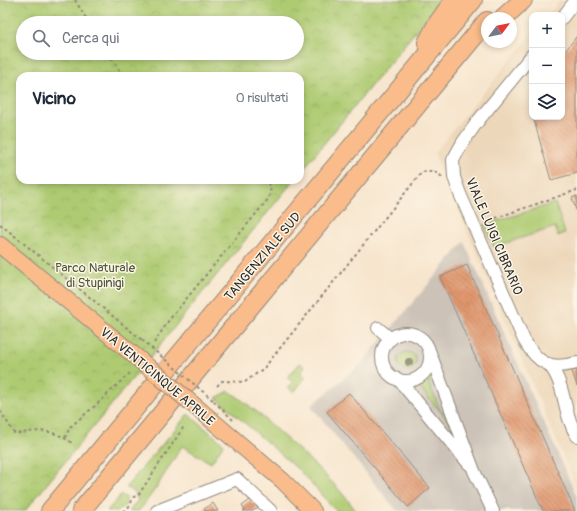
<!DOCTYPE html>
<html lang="it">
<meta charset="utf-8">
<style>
body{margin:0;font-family:Pangolin,sans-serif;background:#f2f2f3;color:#1f2937}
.controls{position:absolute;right:12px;top:12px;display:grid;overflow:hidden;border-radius:8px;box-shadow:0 2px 6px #0003}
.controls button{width:36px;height:36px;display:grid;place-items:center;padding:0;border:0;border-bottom:1px solid #e0e1e3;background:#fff;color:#1f2937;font:20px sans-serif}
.compass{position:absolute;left:481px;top:12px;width:36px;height:36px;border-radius:50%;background:#fff;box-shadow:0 2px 6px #0003;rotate:58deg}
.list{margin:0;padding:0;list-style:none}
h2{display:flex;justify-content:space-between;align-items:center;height:52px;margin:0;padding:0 16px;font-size:17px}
h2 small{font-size:13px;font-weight:400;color:#747a83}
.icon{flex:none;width:22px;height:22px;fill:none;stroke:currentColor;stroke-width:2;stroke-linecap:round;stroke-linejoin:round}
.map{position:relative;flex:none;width:577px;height:511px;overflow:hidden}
.search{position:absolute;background:#fff;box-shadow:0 2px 6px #0003;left:16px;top:16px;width:288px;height:44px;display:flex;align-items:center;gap:10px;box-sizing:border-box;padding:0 14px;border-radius:22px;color:#747a83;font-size:15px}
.panel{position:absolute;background:#fff;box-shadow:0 2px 6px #0003;left:16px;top:72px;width:288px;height:112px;border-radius:12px}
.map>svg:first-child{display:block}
</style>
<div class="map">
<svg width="577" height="511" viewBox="0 0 577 511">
<defs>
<pattern id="park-crowns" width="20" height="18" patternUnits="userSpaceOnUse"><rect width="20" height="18" fill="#aecb72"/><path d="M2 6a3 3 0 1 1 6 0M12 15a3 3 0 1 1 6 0" fill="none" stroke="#96ae63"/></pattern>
<pattern id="building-back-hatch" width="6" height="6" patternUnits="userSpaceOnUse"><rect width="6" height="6" fill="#e0966d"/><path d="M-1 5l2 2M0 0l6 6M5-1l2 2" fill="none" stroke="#b67b5a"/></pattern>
</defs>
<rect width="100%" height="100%" fill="#fcf5e5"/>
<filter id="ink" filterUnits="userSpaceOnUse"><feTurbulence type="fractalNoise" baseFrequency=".025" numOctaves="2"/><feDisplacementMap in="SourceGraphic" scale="8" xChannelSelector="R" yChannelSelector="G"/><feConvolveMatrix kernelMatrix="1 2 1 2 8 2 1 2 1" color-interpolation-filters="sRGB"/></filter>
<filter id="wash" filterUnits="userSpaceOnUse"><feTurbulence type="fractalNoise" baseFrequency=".012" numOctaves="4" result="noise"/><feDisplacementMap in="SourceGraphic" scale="16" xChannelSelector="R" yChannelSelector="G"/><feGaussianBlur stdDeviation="0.9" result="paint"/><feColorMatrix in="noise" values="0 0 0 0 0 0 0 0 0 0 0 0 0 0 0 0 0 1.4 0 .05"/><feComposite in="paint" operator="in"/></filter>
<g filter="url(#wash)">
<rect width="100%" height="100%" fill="#f7e5cd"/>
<polygon fill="#edd7ba" points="560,0 577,0 577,489 434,153 532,34 532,117 562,117 562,15 548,15"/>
<polygon fill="#ccc2b8" points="464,242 577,497 577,511 397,511 311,406 360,365"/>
<g fill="#aecb72" stroke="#6c7b4e">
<polygon points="555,203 565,233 558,236 555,227 494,247 484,225"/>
<circle cx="407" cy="361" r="9"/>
<polygon points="300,363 305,367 301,373 306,377 294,392 288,388 293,382 287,378"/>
<polygon points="431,373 435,381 428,382 441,412 449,413 459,436 455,439 447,430 453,426 420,388 411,389 411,387 426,380"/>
<path d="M229,391C249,404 266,420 283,436C309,459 336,483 356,511H336L299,470L216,398Z"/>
<polygon points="188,414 224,444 211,463 182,446 156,488 139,511 129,511 138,500 134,492 126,487"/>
<polygon points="121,495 126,497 126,505 118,511 107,511"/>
</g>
<path fill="url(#park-crowns)" stroke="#6c7b4e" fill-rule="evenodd" d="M0,0H441L300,173V76H20V180H294L25,511H0ZM23,23H297V53H23Z"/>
<g id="blocks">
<g fill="url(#building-back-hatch)">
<polygon points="577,36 577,173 551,180 533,117 562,117 562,55"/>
<polygon points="577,196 577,213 572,198"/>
<polygon points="467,265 575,511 543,511 440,277"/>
<polygon points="577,370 577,386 572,371"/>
<polygon points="349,393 430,488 408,507 327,412"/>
<polygon points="250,500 258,508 253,511 243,511 245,510 242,506"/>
<polygon points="213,503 218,511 205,511 204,509"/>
</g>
</g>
</g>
<g filter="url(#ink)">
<use href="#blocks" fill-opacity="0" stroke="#91887c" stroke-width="1"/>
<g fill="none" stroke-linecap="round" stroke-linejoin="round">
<g stroke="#91887c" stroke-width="14">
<g id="minor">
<polyline points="562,18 576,0"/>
<path d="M532,55L478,121L463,142L453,160L454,177L460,194L524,340C538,364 550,370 577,363"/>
<polyline points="378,328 391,339"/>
<circle cx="406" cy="357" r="24"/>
<polyline points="430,353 474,471 493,511"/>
<path d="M550,366C566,385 563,415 577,436"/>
<polyline points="398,379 469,464"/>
<polyline points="157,511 237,479 271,511"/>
</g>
</g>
<g stroke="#91887c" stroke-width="18">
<g id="major">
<polyline points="0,245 129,351"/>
<polyline points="202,412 283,481 313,511"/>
</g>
</g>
<g stroke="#91887c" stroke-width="20">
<g id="highway">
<polyline points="503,18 523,0"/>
<polyline points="427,43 437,24 454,0"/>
<polyline points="50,511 473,0"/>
<polyline points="81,511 487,21"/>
</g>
</g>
<g stroke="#91887c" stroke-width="2" stroke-dasharray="3 3" stroke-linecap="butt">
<polyline points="75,0 89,23"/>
<polyline points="108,53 123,76"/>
<polyline points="484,222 577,190"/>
<polyline points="0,224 142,340"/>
<polyline points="154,343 169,320 269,198 271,187 265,180"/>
<polyline points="217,386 222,381 245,382 264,368 422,172 435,172 444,178"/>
<polyline points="214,401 235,422"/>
<path d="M0,411L15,434C40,430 51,428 72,443"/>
<polyline points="65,438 70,427 96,405 131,372"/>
<polyline points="123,511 131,505 132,498 139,494 185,425"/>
</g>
<use href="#minor" stroke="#fff" stroke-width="12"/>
<use href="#major" stroke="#fabc8b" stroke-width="16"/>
<use href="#highway" stroke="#fabc8b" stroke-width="18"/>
<g stroke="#91887c" stroke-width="18" stroke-linecap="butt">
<polyline id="major-bridge" points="129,351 202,412"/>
</g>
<polyline stroke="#91887c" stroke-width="2" stroke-dasharray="3 3" stroke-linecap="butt" points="142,340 214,401"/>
<use href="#major-bridge" stroke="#fabc8b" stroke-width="16"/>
</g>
<circle fill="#9c997f" cx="409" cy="362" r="4"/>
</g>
<g text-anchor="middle" stroke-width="3" stroke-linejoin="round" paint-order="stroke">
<g font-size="13" fill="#2b2b2b" stroke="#fcf5e5">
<text transform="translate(495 236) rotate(67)" y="5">VIALE LUIGI CIBRARIO</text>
<text transform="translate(262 256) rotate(-50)" y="5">TANGENZIALE SUD</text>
<text transform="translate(158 376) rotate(40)" y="5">VIA VENTICINQUE APRILE</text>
</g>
<g font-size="13" fill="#525b40" stroke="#fcf5e5">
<text x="95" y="272">Parco Naturale<tspan x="95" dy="15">di Stupinigi</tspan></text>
</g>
</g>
</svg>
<div class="controls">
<button>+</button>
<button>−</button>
<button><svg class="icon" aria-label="layers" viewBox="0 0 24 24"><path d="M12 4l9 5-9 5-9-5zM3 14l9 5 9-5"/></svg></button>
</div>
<svg class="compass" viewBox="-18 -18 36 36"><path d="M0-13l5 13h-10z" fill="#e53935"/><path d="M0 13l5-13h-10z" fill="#747a83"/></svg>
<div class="search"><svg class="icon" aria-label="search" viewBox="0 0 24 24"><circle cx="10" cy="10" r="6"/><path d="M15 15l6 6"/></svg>Cerca qui</div>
<section class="panel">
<h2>Vicino<small>0 risultati</small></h2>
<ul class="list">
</ul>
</section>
</div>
